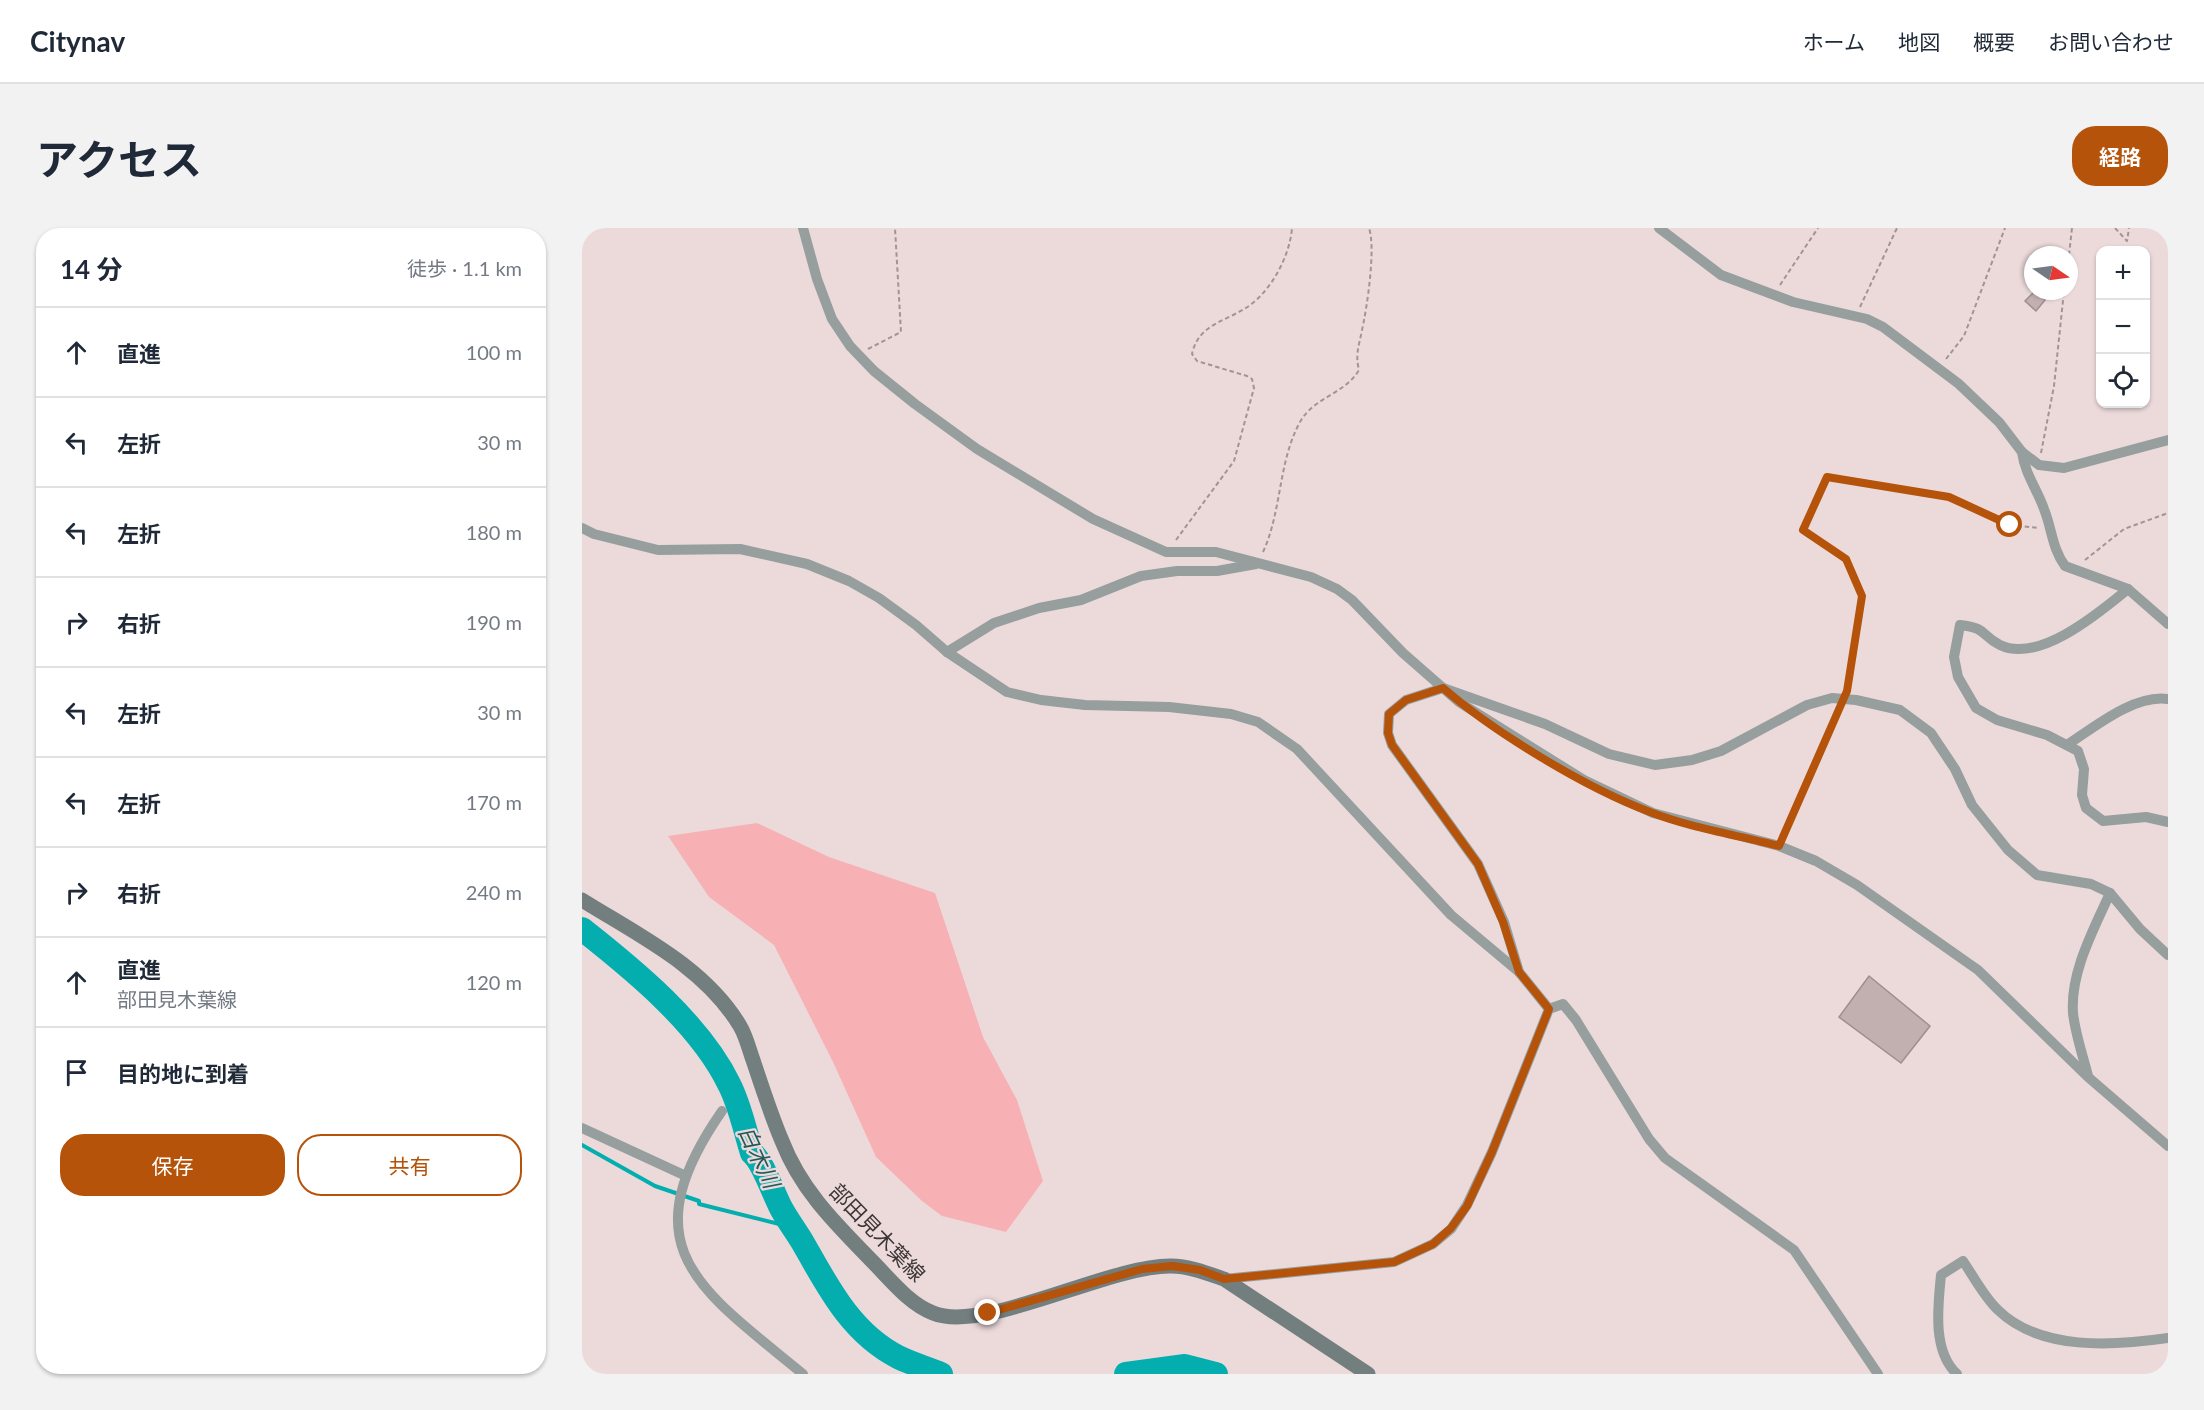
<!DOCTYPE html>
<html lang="ja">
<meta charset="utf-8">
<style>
body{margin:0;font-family:Lato,"Noto Sans JP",sans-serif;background:#f2f2f3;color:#1f2937}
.controls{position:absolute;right:18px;top:18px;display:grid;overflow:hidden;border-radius:12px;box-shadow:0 2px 4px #0004}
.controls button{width:54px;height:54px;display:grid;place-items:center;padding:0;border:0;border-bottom:2px solid #e0e1e3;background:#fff;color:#1f2937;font:30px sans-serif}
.compass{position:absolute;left:1442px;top:18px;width:54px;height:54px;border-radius:50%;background:#fff;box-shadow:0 2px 4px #0004;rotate:103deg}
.stop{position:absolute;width:18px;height:18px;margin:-14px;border:4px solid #b45309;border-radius:50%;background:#fff}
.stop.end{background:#b45309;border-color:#fff;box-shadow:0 2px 6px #0008}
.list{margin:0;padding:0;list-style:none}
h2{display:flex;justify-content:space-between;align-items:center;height:78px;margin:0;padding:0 24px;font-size:26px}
h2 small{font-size:20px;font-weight:400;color:#747a83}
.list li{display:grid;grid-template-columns:39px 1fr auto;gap:18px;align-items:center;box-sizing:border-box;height:90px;padding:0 24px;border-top:2px solid #e0e1e3}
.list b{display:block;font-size:22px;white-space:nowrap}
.list p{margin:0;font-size:20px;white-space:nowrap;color:#747a83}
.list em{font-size:20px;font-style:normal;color:#747a83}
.actions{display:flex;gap:12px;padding:18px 24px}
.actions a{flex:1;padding:14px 0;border:2px solid #b45309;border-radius:24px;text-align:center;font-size:21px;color:#b45309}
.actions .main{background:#b45309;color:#fff}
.icon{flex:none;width:33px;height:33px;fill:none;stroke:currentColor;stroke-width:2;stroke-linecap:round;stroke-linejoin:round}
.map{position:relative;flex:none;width:1586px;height:1146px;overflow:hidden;border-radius:24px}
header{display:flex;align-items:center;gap:36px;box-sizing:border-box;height:84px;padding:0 30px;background:#fff;border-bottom:2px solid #e0e1e3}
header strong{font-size:28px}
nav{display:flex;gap:33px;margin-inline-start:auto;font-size:21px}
.intro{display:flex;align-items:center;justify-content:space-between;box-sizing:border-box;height:144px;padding:0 36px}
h1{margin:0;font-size:42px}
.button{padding:15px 27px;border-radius:24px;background:#b45309;color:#fff;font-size:21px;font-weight:700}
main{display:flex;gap:36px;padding:0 36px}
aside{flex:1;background:#fff;border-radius:24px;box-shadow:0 2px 4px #0004}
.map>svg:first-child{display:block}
</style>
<header>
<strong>Citynav</strong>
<nav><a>ホーム</a><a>地図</a><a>概要</a><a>お問い合わせ</a></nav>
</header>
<div class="intro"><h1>アクセス</h1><a class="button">経路</a></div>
<main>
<aside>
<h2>14 分<small>徒歩 · 1.1 km</small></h2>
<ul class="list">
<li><svg class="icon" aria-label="ahead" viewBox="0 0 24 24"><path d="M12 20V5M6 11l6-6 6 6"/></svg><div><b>直進</b></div><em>100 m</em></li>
<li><svg class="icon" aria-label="left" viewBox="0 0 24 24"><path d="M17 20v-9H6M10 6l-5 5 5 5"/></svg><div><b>左折</b></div><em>30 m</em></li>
<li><svg class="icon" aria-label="left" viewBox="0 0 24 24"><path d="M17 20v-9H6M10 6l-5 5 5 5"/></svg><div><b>左折</b></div><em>180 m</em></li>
<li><svg class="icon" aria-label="right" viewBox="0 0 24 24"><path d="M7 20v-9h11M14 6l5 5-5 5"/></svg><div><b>右折</b></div><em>190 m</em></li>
<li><svg class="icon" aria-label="left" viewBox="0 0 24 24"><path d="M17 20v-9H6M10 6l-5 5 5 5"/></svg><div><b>左折</b></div><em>30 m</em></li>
<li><svg class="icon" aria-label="left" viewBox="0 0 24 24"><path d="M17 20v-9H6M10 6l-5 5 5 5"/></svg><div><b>左折</b></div><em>170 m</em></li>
<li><svg class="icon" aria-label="right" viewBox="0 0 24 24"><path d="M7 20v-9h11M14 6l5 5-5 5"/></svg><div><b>右折</b></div><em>240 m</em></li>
<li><svg class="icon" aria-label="ahead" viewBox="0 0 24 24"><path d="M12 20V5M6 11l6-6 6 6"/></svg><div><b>直進</b><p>部田見木葉線</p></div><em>120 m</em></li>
<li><svg class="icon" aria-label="arrive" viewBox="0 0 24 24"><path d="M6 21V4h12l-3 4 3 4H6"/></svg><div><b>目的地に到着</b></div></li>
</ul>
<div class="actions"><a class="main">保存</a><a>共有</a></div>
</aside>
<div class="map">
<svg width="1586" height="1146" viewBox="0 0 1586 1146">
<rect width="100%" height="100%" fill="#ecdadb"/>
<polygon fill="#f7b1b5" points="175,595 247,629 353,665 401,809 435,872 461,953 424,1004 360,988 340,973 294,929 251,834 192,717 127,669 86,608"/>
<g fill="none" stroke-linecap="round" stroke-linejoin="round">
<polyline stroke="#05aeae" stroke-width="4" points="0,917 73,958 117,973 117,976 209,999"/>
<g stroke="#05aeae" stroke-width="24">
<path d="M0,701C52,742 118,796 147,856C158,877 163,903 170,925C181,934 191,965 199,980C206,993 214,1003 221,1015C246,1059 269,1105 316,1129C330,1136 345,1140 359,1146"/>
<polyline points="544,1146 603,1138 634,1146"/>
</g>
</g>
<g fill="#c2b0b1" stroke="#9f8e8f" stroke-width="1.5">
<polygon points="1453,63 1463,72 1454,83 1443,73"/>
<polygon points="1287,748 1348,798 1319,835 1257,789"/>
</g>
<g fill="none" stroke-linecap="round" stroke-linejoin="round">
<g stroke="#a19495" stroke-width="2" stroke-dasharray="4.5 3" stroke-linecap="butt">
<polyline points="1533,0 1545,13 1547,0"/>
<polyline points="1487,27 1490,0"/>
<polyline points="1198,57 1236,0"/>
<polyline points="1278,79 1315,0"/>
<polyline points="286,121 319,104 313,0"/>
<polyline points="1364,131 1382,108 1423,0"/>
<polyline points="1459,225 1472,158 1482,63"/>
<path d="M594,312L652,233L672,160L670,151L665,148L615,133L610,126C617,93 650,93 672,74C692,57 708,26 710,0"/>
<path d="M681,324C700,283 696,234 718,194C732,169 763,166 777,142C773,126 777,118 780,102C785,80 794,20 787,0"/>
<polyline points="1503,332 1542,301 1586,285"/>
<polyline points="1265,461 1280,368 1264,331 1221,302 1245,249 1367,269 1429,297 1456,300"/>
<polyline points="1201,607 1256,483"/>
</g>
<g stroke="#969e9e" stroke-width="10">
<polyline points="221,0 235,51 250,91 268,118 292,143 333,176 395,221 511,291 584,324 634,324 729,349 755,361 770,372 821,425 877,474 1002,552 1071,585 1197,618 1234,633 1275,657 1396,742 1506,849 1586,918"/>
<polyline points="1077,0 1139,47 1211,74 1285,91 1301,99 1377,156 1417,194 1440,224 1457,237 1482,240 1586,212"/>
<path d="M1440,224C1443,246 1455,261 1462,281C1470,301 1470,320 1483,338L1546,361L1586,396"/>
<polyline points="0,300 12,306 76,322 158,321 225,336 267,353 297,370 334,397 365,424 425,464 459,472 503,477 587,479 649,486 676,494 715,521 869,687 937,744 967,781"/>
<path d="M1546,361C1518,384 1457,436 1418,417C1398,407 1406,400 1378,397L1372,429L1376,449L1394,480L1415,492L1465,507L1496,523L1502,541L1500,567L1504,580L1521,593L1564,589L1586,594"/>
<polyline points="365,424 412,395 457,380 499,372 559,348 595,343 635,343 674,336"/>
<path d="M1485,517C1511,500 1552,466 1586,471"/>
<polyline points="937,744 922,694 896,636 810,517 806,505 807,486 824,472 861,460 963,496 1027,526 1073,537 1110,532 1139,523 1225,477 1250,470 1274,472 1318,482 1349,505 1373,541 1390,577 1426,622 1455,647 1509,656 1528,665 1558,701 1586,727"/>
<path d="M1506,848C1501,828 1493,805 1491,785C1488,744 1512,701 1528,665"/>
<path d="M140,883C45,1020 118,1061 221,1146"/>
<polyline points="0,900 104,948"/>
<polyline points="642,1051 812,1034 851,1016 869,1001 885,977 910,924 967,781 981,776 994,792 1067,911 1083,930 1212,1022 1296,1146"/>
<path d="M1375,1146C1350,1123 1356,1078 1359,1047L1381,1033C1392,1049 1402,1069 1416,1082C1458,1123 1531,1118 1586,1110"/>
</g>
<path stroke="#737f7f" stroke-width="15" d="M0,672C56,707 123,739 158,798C164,808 167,821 171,832C180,859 189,887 200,913C219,962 253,995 289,1032C308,1051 326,1075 351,1085C402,1106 527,1037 589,1038C607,1038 625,1045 642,1051L786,1146"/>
</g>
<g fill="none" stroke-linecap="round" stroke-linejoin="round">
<path stroke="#b45309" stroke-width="8" d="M406,1085L560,1041L590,1038L618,1042L642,1051L812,1034L851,1016L869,1000L885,978L910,924L967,781L937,744L921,694L896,636L810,517L806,505L807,486L824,472L861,460C913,505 1004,560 1068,584C1109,600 1155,607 1197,618L1265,463L1280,368L1264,331L1221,302L1245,249L1367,269L1428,297"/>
</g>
<g text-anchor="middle" stroke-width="4.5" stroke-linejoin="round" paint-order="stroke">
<g font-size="21" fill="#3d3636" stroke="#ecdadb">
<text transform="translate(295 1005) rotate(46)" y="7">部田見木葉線</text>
</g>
<g font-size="22" font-style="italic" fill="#225a5a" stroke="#ecdadb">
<text transform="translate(177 929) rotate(65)" y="8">白木川</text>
</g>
</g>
</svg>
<div class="controls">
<button>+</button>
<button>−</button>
<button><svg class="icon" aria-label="locate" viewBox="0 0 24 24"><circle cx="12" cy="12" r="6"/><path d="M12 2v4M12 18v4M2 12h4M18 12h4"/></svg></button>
</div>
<svg class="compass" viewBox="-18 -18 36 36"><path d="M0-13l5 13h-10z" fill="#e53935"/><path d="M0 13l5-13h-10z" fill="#747a83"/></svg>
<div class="stop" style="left:1428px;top:297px"></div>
<div class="stop end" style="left:406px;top:1085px"></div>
</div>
</main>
